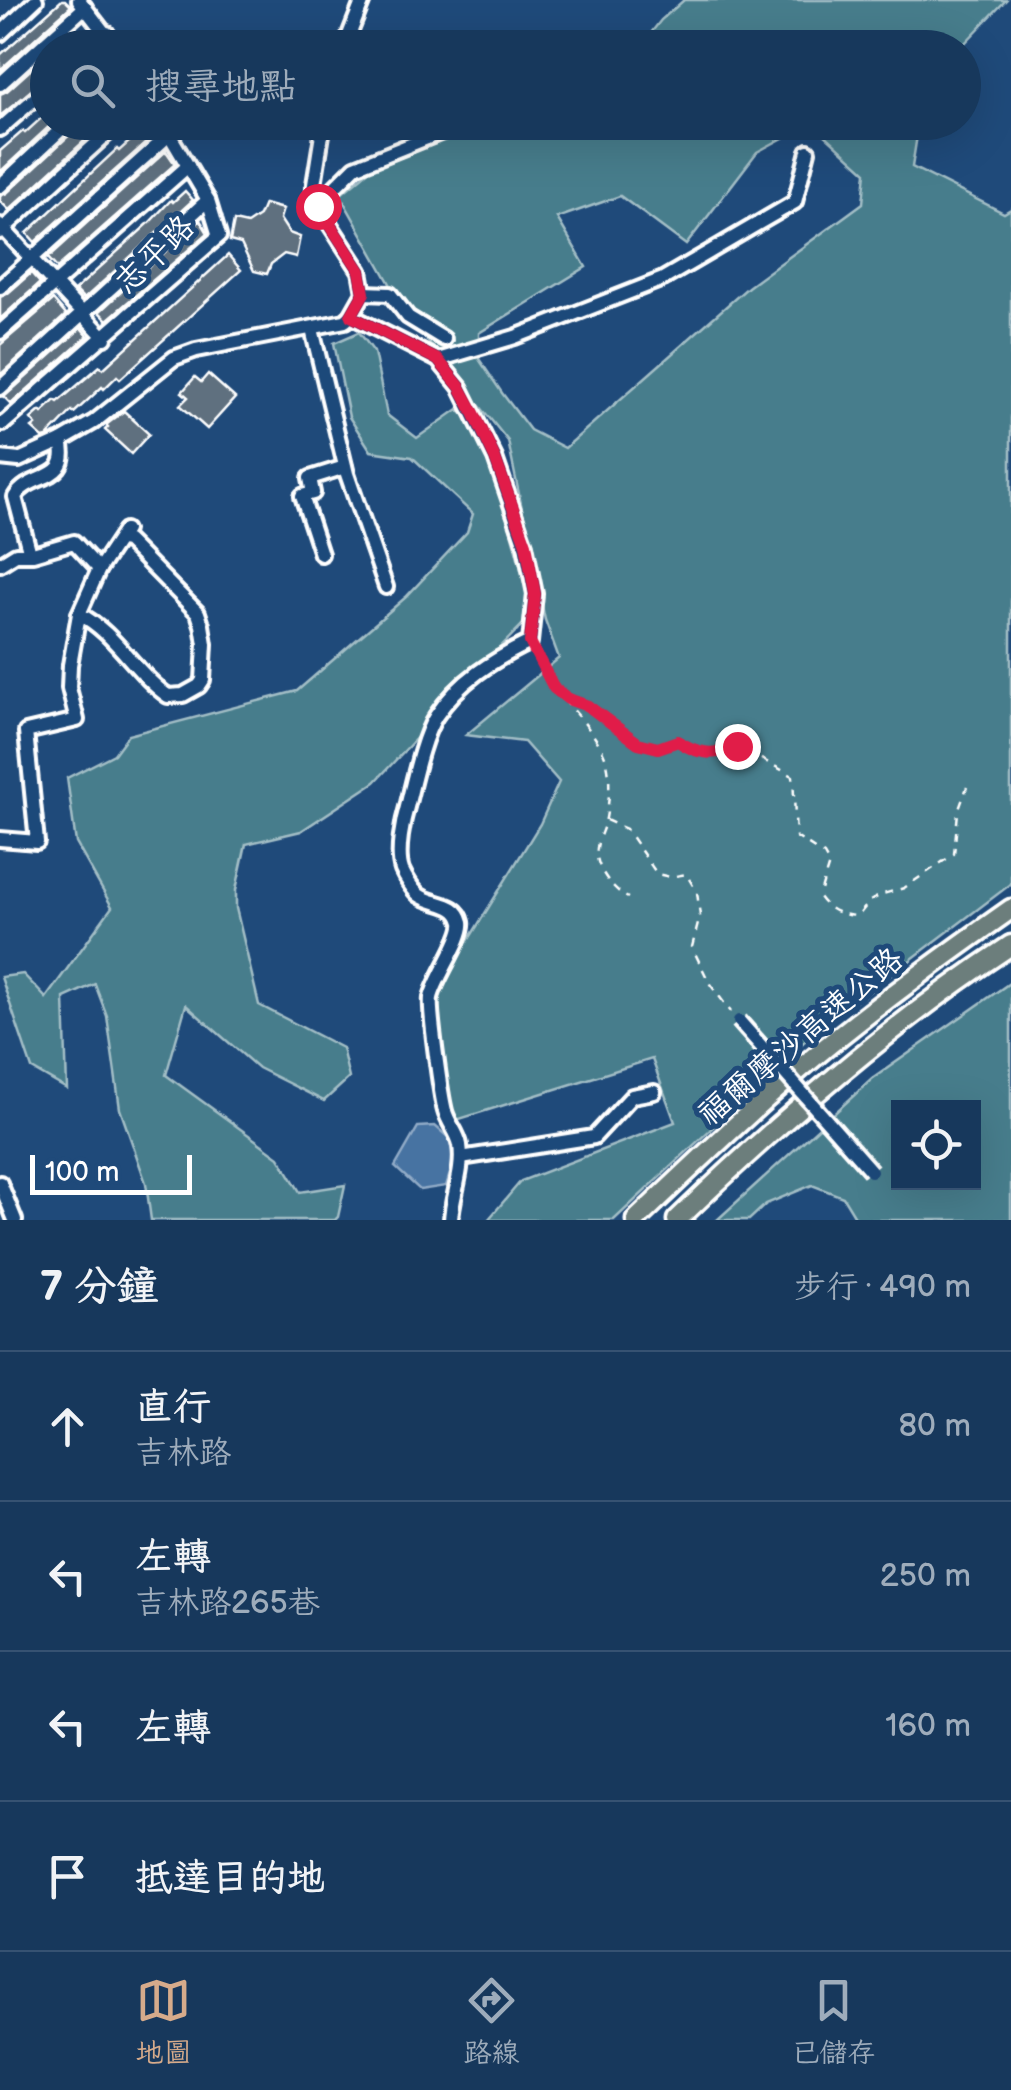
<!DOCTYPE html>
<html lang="zh-TW">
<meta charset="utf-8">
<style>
body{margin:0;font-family:"Balsamiq Sans","LXGW WenKai TC",sans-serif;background:#203f62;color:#f1f3f6}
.controls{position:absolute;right:30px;bottom:30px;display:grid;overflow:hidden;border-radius:0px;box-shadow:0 10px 40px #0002}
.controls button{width:90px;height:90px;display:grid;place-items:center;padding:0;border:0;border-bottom:2px solid #365272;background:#17385c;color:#f1f3f6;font:50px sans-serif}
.scale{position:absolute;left:30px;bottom:25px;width:162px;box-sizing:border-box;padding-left:10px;border:5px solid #fff;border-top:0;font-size:28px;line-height:35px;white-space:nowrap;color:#fff;-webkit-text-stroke:8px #1f4a7a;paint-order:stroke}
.stop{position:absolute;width:30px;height:30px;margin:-22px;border:8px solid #e11d48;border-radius:50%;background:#fff}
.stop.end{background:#e11d48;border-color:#fff;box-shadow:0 2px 10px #0008}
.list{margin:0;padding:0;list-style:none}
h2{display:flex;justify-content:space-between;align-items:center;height:130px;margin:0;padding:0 40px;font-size:42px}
h2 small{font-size:32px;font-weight:400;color:#9eacbb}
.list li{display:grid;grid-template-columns:65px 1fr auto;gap:30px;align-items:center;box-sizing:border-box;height:150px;padding:0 40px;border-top:2px solid #365272}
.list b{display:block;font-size:38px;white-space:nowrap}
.list p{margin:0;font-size:32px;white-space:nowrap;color:#9eacbb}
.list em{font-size:32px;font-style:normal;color:#9eacbb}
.icon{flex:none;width:55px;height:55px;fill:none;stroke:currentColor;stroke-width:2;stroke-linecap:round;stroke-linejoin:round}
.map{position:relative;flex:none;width:1011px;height:1220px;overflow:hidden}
.search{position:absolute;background:#17385c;box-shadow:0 10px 40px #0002;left:30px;right:30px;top:30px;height:110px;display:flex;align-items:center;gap:25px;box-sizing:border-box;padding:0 35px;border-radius:55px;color:#9eacbb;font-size:38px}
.sheet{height:730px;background:#17385c}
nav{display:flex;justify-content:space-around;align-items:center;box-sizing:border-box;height:140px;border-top:2px solid #365272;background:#17385c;font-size:28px;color:#9eacbb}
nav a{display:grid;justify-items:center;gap:5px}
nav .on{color:#d6ab8b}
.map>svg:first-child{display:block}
</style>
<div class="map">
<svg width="1011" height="1220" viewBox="0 0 1011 1220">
<rect width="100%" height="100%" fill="#1f4a7a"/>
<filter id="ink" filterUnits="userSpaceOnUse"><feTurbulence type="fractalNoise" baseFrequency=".01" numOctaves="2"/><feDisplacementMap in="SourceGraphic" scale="20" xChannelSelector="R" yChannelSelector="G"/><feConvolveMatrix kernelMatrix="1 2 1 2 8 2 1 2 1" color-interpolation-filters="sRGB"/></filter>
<g filter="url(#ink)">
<g fill="#477d8c" stroke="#a3bec6" stroke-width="2.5" fill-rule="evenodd">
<polygon points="684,0 1006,0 961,47 640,47 661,20"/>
<polygon points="585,123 811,123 757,152 686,245 620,196 557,218 586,267 479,333 479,359 502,393 530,430 565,448 748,287 863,203 866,172 812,123 919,123 912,167 1004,213 1011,209 1011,884 809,1037 614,1220 488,1220 521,1181 675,1122 652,1059 450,1122 426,1009 540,824 559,782 524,742 466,735 559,658 545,620 508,441 410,319 340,195 403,142 581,127"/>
<polygon points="359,332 374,352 387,415 417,438 458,409 476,426 501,494 533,614 464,684 435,706 435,718 375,782 301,831 246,844 236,890 236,908 259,1005 342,1048 349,1078 324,1101 258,1068 186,1005 166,1075 279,1157 300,1192 345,1185 338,1217 335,1220 151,1220 146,1183 120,1109 107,1016 95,984 64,998 67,1089 32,1069 1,977 23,974 46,998 112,907 76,843 67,778 114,754 128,735 297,691 406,597 467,532 473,514 412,457 371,451 349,417 334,343"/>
<path d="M1011,982V1220H857L843,1197L812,1185L766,1204L749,1220H717L872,1079ZM898,1108H974V1182H898Z"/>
</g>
<polygon fill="#4773a2" stroke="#91abc7" stroke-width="2.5" points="435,1126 449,1138 454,1161 446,1186 420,1190 395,1167 418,1127"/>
<g fill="#5e707f" stroke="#fff" stroke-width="2.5">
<polygon points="62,0 65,0 71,6 0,70 0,55"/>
<polygon points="48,54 48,77 0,116 0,94 7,91"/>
<polygon points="48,112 48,122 54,122 0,172 0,151 23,131 25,133"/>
<polygon points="79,122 105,122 9,210 0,201 0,196 7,193 76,129"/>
<polygon points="150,123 157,133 35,242 27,233 117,149 119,151"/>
<polygon points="166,151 175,164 57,268 48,258"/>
<polygon points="185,191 193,200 84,299 75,290 149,223 171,200 173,202"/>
<polygon points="264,204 283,209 280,219 289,233 300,237 296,257 284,254 271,264 267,274 254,271 241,244 230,241 234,221 247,224 259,216"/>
<polygon points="200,220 208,233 107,320 99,312"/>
<polygon points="228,255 241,270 120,379 117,376 104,389 102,387 74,413 72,411 47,437 43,438 32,428 36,425 31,419 40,411 42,413 55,400 58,402 100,366 103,369"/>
<polygon points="31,273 40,283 0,319 0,297 7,294"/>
<polygon points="53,300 66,315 0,375 0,345"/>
<polygon points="81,328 88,336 11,404 4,397"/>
<polygon points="208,374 235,398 207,429 180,405 188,397 182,392 195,377 201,382"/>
<polygon points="124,411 149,434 131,454 105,430 108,427 106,425"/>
</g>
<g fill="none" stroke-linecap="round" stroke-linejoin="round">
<g stroke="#fff" stroke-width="20">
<g id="minor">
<polyline points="79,0 116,48"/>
<polyline points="0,34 36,0"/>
<polyline points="91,48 107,33"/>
<polyline points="344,48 363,0"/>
<polyline points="0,84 85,7"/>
<polyline points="324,122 312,197 360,271 364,293 351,316"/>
<polyline points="0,129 48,87"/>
<polyline points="0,186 69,122"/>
<polyline points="317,205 355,167 467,122"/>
<polyline points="0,225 105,338"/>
<polyline points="0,232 120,122"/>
<polyline points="0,287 169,135"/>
<polyline points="364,293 390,294 408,317 444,339"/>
<path d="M351,316L438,360L460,387L495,458L525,545L535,594L530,642C493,660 459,681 436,716C423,736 414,779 408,803C403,820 396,853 402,870C405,877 413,890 419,895C434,906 457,901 462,922C465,937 435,978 431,998C429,1010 441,1096 445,1111C448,1123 458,1133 460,1145C464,1172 452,1195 451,1220"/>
<polyline points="312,329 347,474 386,587"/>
<polyline points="0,332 188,166"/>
<polyline points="438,360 515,337 663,279 795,202 808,151"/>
<polyline points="0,388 208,200"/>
<polyline points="0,423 3,424 219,236 208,200 162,122"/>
<polyline points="0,458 19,460 61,441 94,422 174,358 196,350 345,321 351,316"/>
<path d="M30,554L15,497C30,471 72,484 61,441"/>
<polyline points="321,554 302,496 313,493 310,478 345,467"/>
<polyline points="0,564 16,554 33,554 74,542 99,569"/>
<path d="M79,614C115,632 136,674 168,696L183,695L199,686L203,680L205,644L202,625L198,613L134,548L127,541L121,540"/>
<polyline points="0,839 37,842 26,732 77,720 69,688 70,665 79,614 99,569 125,530"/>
<polyline points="461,1158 594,1137 632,1096 654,1092"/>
<polyline points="0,1183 15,1220"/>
</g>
</g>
<g stroke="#fff" stroke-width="25">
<g id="highway">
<path d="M636,1220C698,1161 759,1102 825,1048C885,999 947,954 1011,909"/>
<path d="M677,1220C781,1120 891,1024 1011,945"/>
</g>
</g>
<g stroke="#fff" stroke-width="2.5" stroke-dasharray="8 8" stroke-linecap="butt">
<path d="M536,652C542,663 546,678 554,688C562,699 577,700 589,706C625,726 629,757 678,741C698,755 714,756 737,746L793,776L796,837L824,855L829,864L819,897C829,911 841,915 858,916L870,901L883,894L904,888L954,854L958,812L967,787"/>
<path d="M564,698C579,718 601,739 607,763C611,780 609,802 606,818C604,828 598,838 597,848C594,867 612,889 628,898"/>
<polyline points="606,820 626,829 657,874 670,877 686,874 697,892 700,916 692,947 710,984 731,1012"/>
</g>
<use href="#minor" stroke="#1f4a7a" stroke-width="12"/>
<use href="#highway" stroke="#6c7e7c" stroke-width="18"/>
<g stroke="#fff" stroke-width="20" stroke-linecap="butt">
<polyline id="minor-bridge" points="739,1021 871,1171"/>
</g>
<use href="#minor-bridge" stroke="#1f4a7a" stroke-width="12"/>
</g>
</g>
<g fill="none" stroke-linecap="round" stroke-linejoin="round" filter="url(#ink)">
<path stroke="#e11d48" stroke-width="12" d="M318,206L360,271L364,293L351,316L438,360L460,387L474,413L495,458L526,544L535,594L530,642L554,688L568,699L588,706L638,743L658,748L678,741C698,755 715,756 737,746"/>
</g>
<g text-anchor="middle" stroke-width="10" stroke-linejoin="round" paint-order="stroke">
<g font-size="32" fill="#fff" stroke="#1f4a7a">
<text transform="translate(154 254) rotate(-44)" y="11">志平路</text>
<text transform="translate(800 1036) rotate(-40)" y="11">福爾摩沙高速公路</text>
</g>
</g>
</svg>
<div class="controls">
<button><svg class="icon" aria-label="locate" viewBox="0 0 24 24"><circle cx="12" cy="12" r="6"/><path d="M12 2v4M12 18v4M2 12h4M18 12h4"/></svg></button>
</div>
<div class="scale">100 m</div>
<div class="stop" style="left:318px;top:206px"></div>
<div class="stop end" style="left:737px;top:746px"></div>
<div class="search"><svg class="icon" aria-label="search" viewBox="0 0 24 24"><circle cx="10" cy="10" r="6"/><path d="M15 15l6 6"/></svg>搜尋地點</div>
</div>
<section class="sheet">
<h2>7 分鐘<small>步行 · 490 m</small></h2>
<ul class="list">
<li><svg class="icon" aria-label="ahead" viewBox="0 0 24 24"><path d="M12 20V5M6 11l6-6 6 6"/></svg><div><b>直行</b><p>吉林路</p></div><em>80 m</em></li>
<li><svg class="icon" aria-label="left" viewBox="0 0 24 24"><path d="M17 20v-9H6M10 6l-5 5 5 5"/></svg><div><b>左轉</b><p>吉林路265巷</p></div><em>250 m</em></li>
<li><svg class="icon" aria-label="left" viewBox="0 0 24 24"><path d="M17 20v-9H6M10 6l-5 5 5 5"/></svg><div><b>左轉</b></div><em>160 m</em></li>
<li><svg class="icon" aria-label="arrive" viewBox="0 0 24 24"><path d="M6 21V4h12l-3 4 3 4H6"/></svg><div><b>抵達目的地</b></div></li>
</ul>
</section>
<nav>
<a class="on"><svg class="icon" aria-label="map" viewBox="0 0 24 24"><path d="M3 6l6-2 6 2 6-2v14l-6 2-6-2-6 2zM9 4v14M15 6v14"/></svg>地圖</a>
<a><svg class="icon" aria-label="directions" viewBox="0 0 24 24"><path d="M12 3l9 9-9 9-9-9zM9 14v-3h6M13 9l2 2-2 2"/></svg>路線</a>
<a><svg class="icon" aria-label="saved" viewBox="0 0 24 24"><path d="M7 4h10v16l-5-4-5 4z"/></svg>已儲存</a>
</nav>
